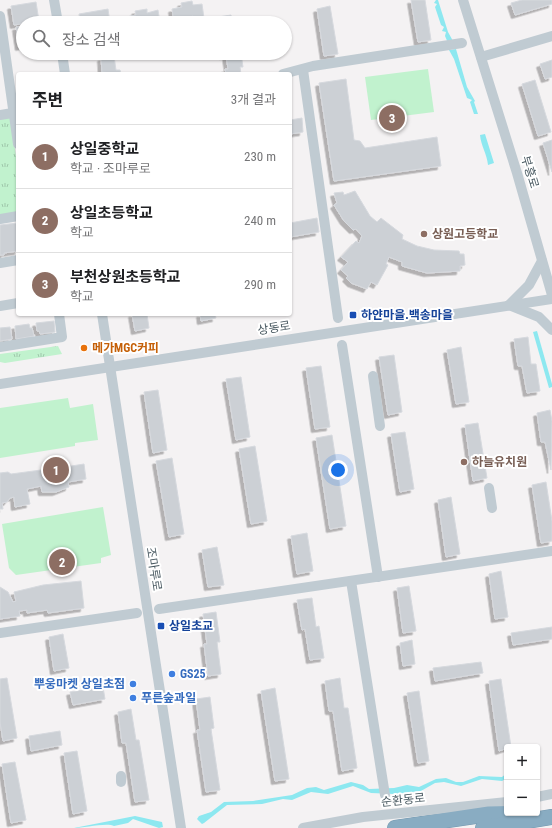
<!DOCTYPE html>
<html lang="ko">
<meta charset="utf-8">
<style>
body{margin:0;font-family:"Roboto Condensed","Noto Sans KR",sans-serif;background:#f6f6f6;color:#202124}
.controls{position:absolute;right:12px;bottom:12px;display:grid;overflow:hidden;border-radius:4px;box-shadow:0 1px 3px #0004}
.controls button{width:36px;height:36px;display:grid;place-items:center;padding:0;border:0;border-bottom:1px solid #e0e0e0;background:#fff;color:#202124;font:20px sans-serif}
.you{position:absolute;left:338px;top:470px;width:14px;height:14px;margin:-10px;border:3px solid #fff;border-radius:50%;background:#1a73e8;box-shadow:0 0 0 6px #1a73e833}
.badge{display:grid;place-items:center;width:26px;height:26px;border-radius:50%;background:#148eec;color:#fff;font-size:13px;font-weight:700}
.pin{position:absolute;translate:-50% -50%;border:2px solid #fff;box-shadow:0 1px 4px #0006}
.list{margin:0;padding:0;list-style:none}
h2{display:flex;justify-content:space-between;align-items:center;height:52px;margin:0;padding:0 16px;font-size:17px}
h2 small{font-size:13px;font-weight:400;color:#757577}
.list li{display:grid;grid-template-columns:26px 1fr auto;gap:12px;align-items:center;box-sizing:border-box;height:64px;padding:0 16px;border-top:1px solid #e0e0e0}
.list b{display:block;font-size:15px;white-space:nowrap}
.list p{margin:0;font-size:13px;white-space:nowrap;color:#757577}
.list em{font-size:13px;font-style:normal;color:#757577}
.icon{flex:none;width:22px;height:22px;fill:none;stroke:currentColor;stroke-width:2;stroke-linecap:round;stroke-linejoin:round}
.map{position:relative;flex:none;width:552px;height:828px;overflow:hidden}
.search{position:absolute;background:#fff;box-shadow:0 1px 3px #0004;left:16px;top:16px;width:276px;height:44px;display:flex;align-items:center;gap:10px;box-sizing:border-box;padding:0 14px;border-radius:22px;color:#757577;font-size:15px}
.panel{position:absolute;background:#fff;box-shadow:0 1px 3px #0004;left:16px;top:72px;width:276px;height:244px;border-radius:4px}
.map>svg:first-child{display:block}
</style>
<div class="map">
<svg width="552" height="828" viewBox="0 0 552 828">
<defs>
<pattern id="park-tufts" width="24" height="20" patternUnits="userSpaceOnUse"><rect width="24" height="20" fill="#c1f2ce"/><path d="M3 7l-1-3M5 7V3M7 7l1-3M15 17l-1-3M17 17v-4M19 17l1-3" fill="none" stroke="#9fc7ab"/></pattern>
<filter id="shadow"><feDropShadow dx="-3.5" dy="3.5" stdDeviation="0" flood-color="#0004"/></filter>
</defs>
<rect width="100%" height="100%" fill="#f4f2f3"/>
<g fill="url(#park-tufts)">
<polygon points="10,117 18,169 18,214 0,217 0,119"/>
<polygon points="58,346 62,354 5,363 0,362 0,354"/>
</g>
<g fill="#c1f2ce">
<polygon points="428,69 434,112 371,120 365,77"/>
<polygon points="68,398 70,408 93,404 98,440 75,443 75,446 0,458 0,408"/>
<polygon points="103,507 111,555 101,558 101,563 16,575 9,568 2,524"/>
</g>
<g fill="#8de8f0">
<polygon points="436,0 438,0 448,32 453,41 448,43 445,36 446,32 442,31 444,27 441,25 435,7 437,4 434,3"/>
<polygon points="456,49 467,87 475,101 474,102 478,114 474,114 470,102 472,100 467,98 454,59 449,50"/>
<path d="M485,134L494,163L488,165C487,154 481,146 480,135Z"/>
<polygon points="537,331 552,384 552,387 549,388 533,332"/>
<polygon points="507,773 507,778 502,781 482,779 461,786 444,782 435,783 421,791 394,794 371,793 353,786 328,794 311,792 292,800 283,799 262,804 227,805 204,823 202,824 197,819 199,816 211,812 224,802 253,801 292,795 307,788 316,787 324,790 351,782 363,785 369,789 394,788 407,785 419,787 436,779 446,778 456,782 463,782 479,776 502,777"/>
<path d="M135,816L162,822L163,827L159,828L133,819L128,823L114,826C108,822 83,828 74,828Z"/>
</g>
<g fill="#ccd0d5" stroke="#d6d9de" filter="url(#shadow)">
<polygon points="411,0 425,0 431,40 418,42"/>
<polygon points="522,0 552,0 552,4 515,15 511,3"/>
<polygon points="192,1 193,5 202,4 204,18 194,19 193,16 174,22 172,9 182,7 181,3"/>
<polygon points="36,2 39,21 14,25 11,6"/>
<polygon points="330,6 338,54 324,56 317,9"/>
<polygon points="108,9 110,23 80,23 79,14"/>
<polygon points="147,9 147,13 158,10 160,23 127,23 126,17 136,15 135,11"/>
<polygon points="231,15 232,23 218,23 218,17"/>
<polygon points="23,26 23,46 19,47 16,27"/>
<polygon points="106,53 117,53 117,56 114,56 116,70 120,70 121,74 102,72 101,58 107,57"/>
<polygon points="223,53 241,53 243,67 240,67 241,74 226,74 225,69 228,69 226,55 223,56"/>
<polygon points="552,60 552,77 545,79 540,64"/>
<polygon points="346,79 354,140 360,141 365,148 437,137 441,166 334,181 319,83"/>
<polygon points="535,80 551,132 538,136 522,84"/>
<polygon points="302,118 303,132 290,134 290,120"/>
<polygon points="552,140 552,172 543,143"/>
<polygon points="355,191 370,216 377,222 381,218 403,235 402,239 417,246 434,250 459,251 460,254 464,254 465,265 460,266 460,271 427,273 402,266 402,262 389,257 386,264 388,265 377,285 371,282 367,289 351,283 346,278 348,276 341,270 348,262 341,257 356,241 359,243 362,236 356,229 353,230 344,221 334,205 337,203 334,193 343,192 344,195"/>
<polygon points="317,218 319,232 290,237 290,223"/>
<polygon points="18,223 18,251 4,253 4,255 0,255 0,225"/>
<polygon points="132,314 147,314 149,328 135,331"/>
<polygon points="200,314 215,314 216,318 201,321"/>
<polygon points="54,321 55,332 40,334 39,331 37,331 36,323"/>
<polygon points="29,324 30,328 32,328 34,336 16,339 15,326"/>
<polygon points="10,327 12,339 0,341 0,328"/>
<polygon points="528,337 531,364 536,364 540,391 527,393 522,366 518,366 514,339"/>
<polygon points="461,347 469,402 456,404 447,350"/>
<polygon points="394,355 402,412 388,415 379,357"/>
<polygon points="321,366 330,427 315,429 306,368"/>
<polygon points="241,377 250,437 236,440 226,379"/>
<polygon points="158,390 167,450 153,453 144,392"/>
<polygon points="550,410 552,421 551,470 545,442 541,442 537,413"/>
<polygon points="478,423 487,478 473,481 465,425"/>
<polygon points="405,432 414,489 400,492 391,434"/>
<polygon points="332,435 346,526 330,529 316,438"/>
<polygon points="255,446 267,521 251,524 239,449"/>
<polygon points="172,458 184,534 169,537 156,461"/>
<polygon points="64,463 65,467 84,464 86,479 68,482 69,487 56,492 42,492 41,486 27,489 30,504 15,507 14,497 10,498 7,502 2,503 3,509 0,509 0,473 8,472 11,474 56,468 55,464"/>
<polygon points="546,482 552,521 552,541 541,543 532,485"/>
<polygon points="451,497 460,554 446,557 438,500"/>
<polygon points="307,533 313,571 297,574 291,536"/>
<polygon points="217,547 224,585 208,587 202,550"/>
<polygon points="501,571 508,617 495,619 489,574"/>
<polygon points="81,581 84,608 48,613 47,610 27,613 27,610 19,611 20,616 0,619 0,587 8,592 13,602 16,601 14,592 43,585"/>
<polygon points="409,586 416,631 403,633 397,588"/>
<polygon points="312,598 316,627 319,626 324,658 310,660 305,629 302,630 297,600"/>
<polygon points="216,612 220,642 217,642 221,674 208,676 204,644 207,644 203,614"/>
<polygon points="552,627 552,639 513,645 511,633"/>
<polygon points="63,634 69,668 54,671 49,637"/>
<polygon points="412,640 415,664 403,666 400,643"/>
<polygon points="481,662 483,673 435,681 433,668"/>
<polygon points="7,678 17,738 3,741 0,722 0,679"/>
<polygon points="340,678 344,708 348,708 357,768 342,771 333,711 329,711 325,681"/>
<polygon points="501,679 511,747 499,751 489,681"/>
<polygon points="103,687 105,699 73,705 70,692"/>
<polygon points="275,688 289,779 275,781 261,691"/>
<polygon points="419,691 429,761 418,763 407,693"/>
<polygon points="210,697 214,728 211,729 220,790 206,792 197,730 200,730 196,699"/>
<polygon points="131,709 136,740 139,740 149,800 135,802 126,743 122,743 118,712"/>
<polygon points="60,731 62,745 31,751 29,736"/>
<polygon points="77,751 87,811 73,814 64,753"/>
<polygon points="15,762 26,820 11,823 2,764"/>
</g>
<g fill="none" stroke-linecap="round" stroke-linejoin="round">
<g stroke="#7497ae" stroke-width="16">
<g id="highway">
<polyline points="395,828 489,814 524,813"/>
<polyline points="483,828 552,817"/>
</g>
</g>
<g stroke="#c0cbd2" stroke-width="10">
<polyline points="54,0 58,23"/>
<polyline points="463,0 517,173 552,295"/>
<polyline points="0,16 18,144"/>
<polyline points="62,53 65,74"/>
<polyline points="481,57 552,36"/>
<polyline points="303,70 338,318"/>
<polyline points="283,74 313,66 462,43"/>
<polyline points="0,115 18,112"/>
<polyline points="0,219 18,216"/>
<polyline points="0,263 18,260"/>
<polyline points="509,305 529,285 542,261"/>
<polyline points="509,305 539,317 552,330"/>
<polyline points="0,306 18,303"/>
<polyline points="102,314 181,828"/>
<polyline points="342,345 378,577"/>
<polyline points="0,347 62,337 59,314"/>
<polyline points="373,376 380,426"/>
<polyline points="0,384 552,299"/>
<polyline points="489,488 492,508"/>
<polyline points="351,581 385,795"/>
<polyline points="159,609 552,551"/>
<polyline points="0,633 137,613"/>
<polyline points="121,776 121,782"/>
<polyline points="537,797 552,794"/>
<polyline points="303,828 363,817 507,802"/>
</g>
<use href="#highway" stroke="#89acc2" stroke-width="15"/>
</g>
<g fill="#8d6e63" stroke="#fff" stroke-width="1.5">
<circle cx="424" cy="234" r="4"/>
<circle cx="464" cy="462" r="4"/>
</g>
<g fill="#1a4fb4" stroke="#fff" stroke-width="1.5">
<rect x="349" y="311" width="8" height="8" rx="2"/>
<rect x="157" y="622" width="8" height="8" rx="2"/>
</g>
<circle fill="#e8710a" stroke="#fff" stroke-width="1.5" cx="84" cy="348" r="4"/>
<g fill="#3f7fe0" stroke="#fff" stroke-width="1.5">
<circle cx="172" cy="674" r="4"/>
<circle cx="133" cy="684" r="4"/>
<circle cx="133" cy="698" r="4"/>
</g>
<g text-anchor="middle" stroke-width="4" stroke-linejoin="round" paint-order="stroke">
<g font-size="12" fill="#495961" stroke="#fff">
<text transform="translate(530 172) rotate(73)" y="4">부흥로</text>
<text transform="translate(274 328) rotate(-9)" y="4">상동로</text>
<text transform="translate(154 569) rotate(81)" y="4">조마루로</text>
<text transform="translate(403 800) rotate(-6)" y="4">순환동로</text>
</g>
<g font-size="12" font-weight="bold" fill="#785e54" stroke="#fff" text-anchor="start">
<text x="432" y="238">상원고등학교</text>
<text x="472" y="466">하늘유치원</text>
</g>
<g font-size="12" font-weight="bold" fill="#164399" stroke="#fff" text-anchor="start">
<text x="361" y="319">하얀마을.백송마을</text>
<text x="169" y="630">상일초교</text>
</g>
<g font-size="12" font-weight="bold" fill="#c56008" stroke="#fff" text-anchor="start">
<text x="92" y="352">메가MGC커피</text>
</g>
<g font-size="12" font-weight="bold" fill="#366cbe" stroke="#fff" text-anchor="start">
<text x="180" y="678">GS25</text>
<text x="125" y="688" text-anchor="end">뿌웅마켓 상일초점</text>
<text x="141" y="702">푸른숲과일</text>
</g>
</g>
</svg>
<div class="controls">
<button>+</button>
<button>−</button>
</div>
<div class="you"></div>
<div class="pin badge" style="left:56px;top:470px;background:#8d6e63">1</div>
<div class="pin badge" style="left:62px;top:562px;background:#8d6e63">2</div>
<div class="pin badge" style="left:392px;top:118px;background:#8d6e63">3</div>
<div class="search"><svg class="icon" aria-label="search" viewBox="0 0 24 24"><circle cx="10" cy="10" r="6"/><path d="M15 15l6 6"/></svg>장소 검색</div>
<section class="panel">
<h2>주변<small>3개 결과</small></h2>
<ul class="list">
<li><span class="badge" style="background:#8d6e63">1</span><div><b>상일중학교</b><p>학교 · 조마루로</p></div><em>230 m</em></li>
<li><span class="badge" style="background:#8d6e63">2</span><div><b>상일초등학교</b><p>학교</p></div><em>240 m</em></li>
<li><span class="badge" style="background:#8d6e63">3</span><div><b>부천상원초등학교</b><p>학교</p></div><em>290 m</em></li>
</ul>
</section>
</div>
